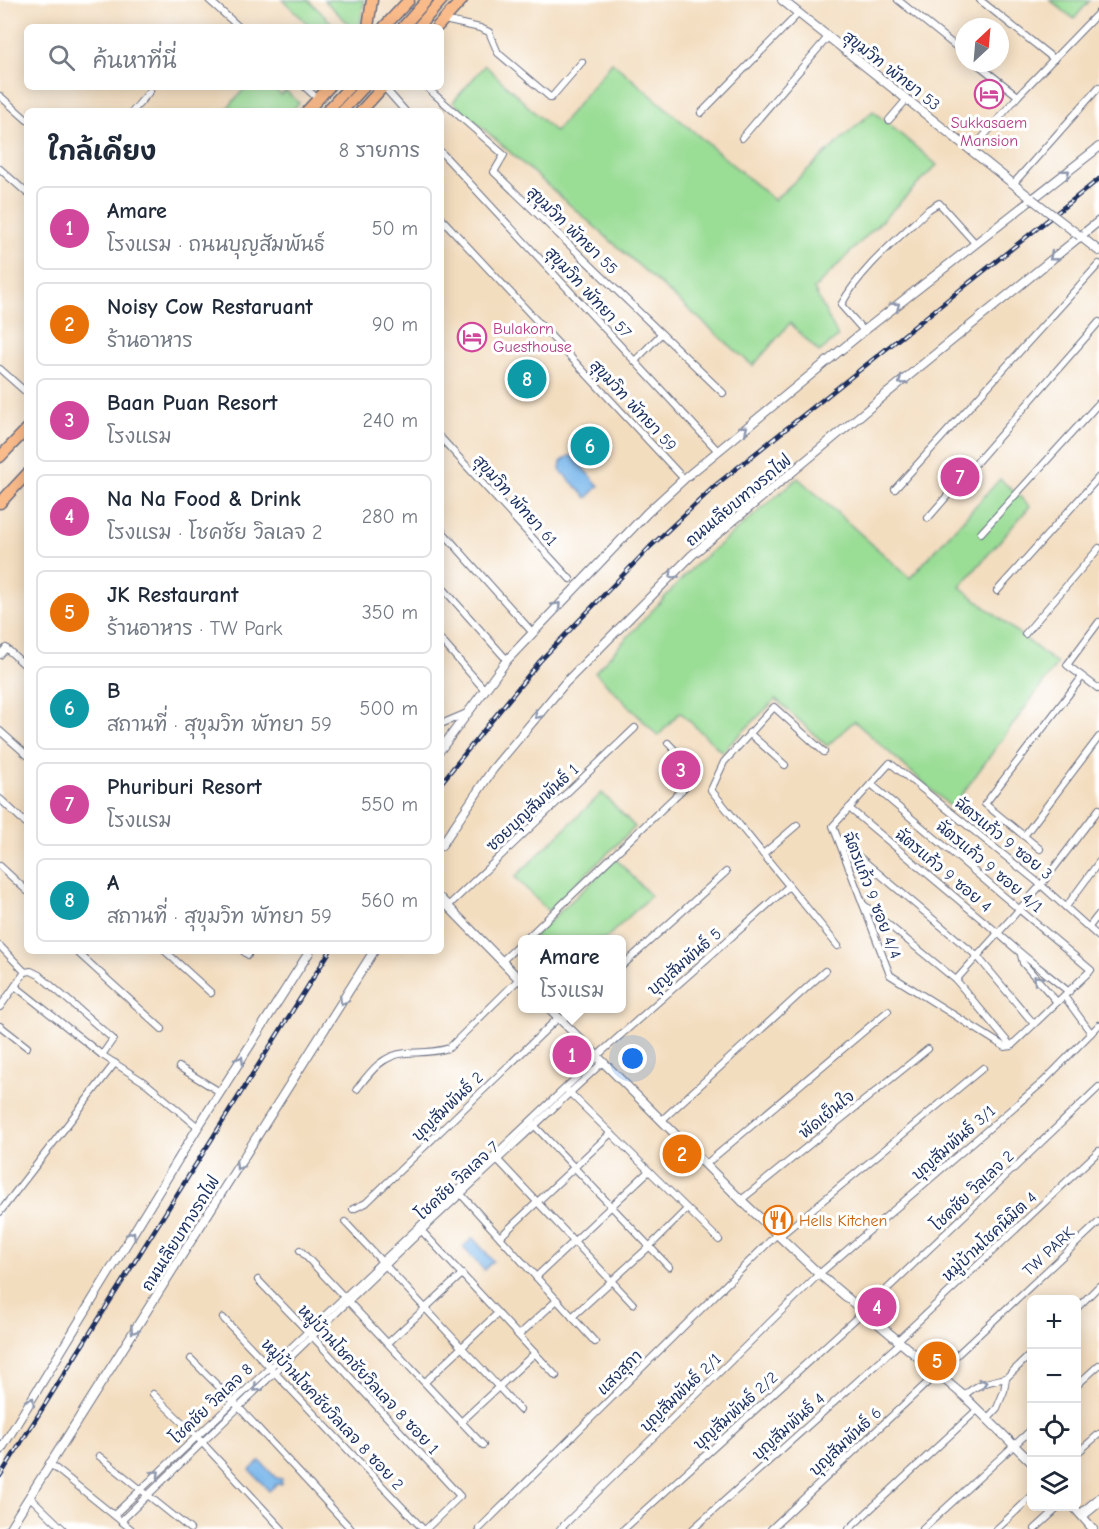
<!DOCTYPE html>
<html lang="th">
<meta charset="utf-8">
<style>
body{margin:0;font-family:"Comic Neue","Playpen Sans Thai",sans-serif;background:#f6f6f7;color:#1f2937}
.controls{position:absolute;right:18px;bottom:18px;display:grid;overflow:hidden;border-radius:9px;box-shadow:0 3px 15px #0003}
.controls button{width:54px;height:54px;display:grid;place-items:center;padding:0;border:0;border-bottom:2px solid #e0e1e3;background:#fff;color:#1f2937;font:30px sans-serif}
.compass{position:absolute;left:955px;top:18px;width:54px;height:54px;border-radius:50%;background:#fff;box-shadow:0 3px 15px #0003;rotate:26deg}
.you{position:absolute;left:633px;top:1059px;width:21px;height:21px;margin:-15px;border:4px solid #fff;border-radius:50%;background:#1a73e8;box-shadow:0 0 0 9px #1a73e833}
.badge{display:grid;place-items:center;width:39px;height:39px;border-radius:50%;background:#0b8043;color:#fff;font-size:20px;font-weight:700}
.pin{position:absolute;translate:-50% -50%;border:3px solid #fff;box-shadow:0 2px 6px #0006}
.popup{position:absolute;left:518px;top:935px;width:108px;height:78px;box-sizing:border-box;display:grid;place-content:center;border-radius:9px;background:#fff;filter:drop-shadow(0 2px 4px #0005);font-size:20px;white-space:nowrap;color:#747a83}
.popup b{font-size:22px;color:#1f2937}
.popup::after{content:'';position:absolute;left:50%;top:100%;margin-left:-12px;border:12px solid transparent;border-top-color:#fff}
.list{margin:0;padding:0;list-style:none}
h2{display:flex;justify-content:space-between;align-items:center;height:78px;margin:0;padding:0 24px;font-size:26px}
h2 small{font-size:20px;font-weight:400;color:#747a83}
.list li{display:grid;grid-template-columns:39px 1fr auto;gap:18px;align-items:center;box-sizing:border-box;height:84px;margin:0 12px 12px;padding:0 12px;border:2px solid #e0e1e3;border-radius:9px}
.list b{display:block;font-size:22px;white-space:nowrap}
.list p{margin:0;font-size:20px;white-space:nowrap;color:#747a83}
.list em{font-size:20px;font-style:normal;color:#747a83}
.icon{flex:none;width:33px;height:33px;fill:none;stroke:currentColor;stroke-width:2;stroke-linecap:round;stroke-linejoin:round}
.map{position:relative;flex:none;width:1099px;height:1529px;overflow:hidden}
.search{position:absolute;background:#fff;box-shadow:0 3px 15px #0003;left:24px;top:24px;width:420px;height:66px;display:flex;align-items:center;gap:15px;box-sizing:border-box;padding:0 21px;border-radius:9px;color:#747a83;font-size:22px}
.panel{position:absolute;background:#fff;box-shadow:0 3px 15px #0003;left:24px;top:108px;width:420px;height:846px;border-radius:9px}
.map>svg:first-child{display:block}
</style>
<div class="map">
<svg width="1099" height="1529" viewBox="0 0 1099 1529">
<rect width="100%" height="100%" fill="#fff"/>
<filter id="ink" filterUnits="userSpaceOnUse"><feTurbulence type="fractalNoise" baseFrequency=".0167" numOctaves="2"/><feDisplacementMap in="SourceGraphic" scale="12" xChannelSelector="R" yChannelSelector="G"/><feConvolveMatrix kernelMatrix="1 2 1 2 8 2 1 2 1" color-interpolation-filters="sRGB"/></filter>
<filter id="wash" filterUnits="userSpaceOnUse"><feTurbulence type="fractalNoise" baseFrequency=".008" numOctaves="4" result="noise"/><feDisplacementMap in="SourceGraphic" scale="24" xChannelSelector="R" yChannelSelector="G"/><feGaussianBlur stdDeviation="1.35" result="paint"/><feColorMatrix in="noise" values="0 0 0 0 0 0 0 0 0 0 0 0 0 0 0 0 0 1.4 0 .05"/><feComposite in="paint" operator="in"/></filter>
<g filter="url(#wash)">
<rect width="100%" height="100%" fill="#f3ddbf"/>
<g fill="#9add95" stroke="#5a867a" stroke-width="1.5">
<polygon points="283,0 308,0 336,27 311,27"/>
<polygon points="324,0 364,0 360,27 352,27"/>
<polygon points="1050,0 1090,0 1074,19"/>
<polygon points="612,62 774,200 873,111 937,165 814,289 838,337 819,352 790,323 753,366 453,102 485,65 555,132"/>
<polygon points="246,87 272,87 281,95 286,91 299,103 291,111 225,111"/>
<polygon points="798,478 910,578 1000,479 1030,506 960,587 1057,664 952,808 854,721 827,746 776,699 722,752 680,712 658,736 595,672 694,566"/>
<polygon points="602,793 635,827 548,911 515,877"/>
<polygon points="616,859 651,896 605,939 531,939"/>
</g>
<g fill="#77b6eb" stroke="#4972a4" stroke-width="1.5">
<polygon points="569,456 572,456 599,486 587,498 560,470 561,462"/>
<polygon points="473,1238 493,1261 484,1270 463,1247"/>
<polygon points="260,1461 276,1478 282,1479 281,1484 277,1484 269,1491 250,1470"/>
</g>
</g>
<g filter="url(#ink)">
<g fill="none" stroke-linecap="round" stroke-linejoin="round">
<g stroke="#676c80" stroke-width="8">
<g id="minor">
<polyline points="209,0 239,27"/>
<polyline points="898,0 964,53"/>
<polyline points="980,0 1054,59"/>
<polyline points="444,20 480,28 489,32 498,53 551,98 582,62"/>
<polyline points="976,63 1018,96"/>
<polyline points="305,87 318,99"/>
<polyline points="384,87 405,111"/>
<polyline points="426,87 504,155 494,172 723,393"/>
<polyline points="0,96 27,120"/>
<polyline points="133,111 150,91"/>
<polyline points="701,113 799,13"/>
<polyline points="889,120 907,99"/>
<polyline points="742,138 828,37"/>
<polyline points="972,150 1018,96 1099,12"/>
<polyline points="441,152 717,450"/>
<polyline points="0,169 27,193"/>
<polyline points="1014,183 1099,87"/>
<polyline points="441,218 684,479"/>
<path d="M864,331L841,305C862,267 898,239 929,209L939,203L976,244"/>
<polyline points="635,361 661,334"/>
<polyline points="0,369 27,393"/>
<polyline points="441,438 570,579"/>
<polyline points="895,489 1099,264"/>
<polyline points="928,518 1099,322"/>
<polyline points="441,530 532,632"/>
<polyline points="981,533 1099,403"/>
<polyline points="441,586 507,660"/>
<polyline points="997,591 1099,477"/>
<polyline points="1099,622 1067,665 1099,689"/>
<polyline points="1025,634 1099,548"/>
<polyline points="441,640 484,689"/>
<polyline points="0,655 6,648 27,667"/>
<polyline points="441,724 467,713"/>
<polyline points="0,731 27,755"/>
<polyline points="749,733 785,765"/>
<polyline points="824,752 774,707 724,762 711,790 838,946"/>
<polyline points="871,784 1091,970 1011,1046"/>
<polyline points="0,799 27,824"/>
<path d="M849,808L998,933C1020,954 1045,972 1069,992"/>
<polyline points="1024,836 1099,737"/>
<polyline points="839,840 978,957 1034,1024"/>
<polyline points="1040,849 985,804 1082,677"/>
<polyline points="763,854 797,825"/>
<polyline points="0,866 27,891"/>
<polyline points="863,904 956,980 1011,1046"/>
<polyline points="448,906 635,728"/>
<polyline points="1066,907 1099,862"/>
<polyline points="1089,927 1099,914"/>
<polyline points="525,940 685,787 695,774 693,769 668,743"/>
<polyline points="0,946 25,972 31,971 39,975 113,1039 102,1055"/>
<polyline points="76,951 162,1029"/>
<polyline points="165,951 211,993"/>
<polyline points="243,951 248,955"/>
<polyline points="1021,955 1023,963 1057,1002"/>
<polyline points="502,961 522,942"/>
<polyline points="622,966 726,872"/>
<polyline points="956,980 1041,885 1099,809"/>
<polyline points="15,986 102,1055 147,1084 198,1127"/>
<polyline points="1064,996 1091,1033"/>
<polyline points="0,1007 25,972"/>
<polyline points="561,1021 575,1008"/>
<polyline points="0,1026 27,1047"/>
<polyline points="1011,1046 1005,1047 890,975 833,826 890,763 1041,885 1099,937"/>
<polyline points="597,1056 789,886"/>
<polyline points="179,1067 220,1092"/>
<path d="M357,1089C370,1072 382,1055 406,1053C421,1052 434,1053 449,1048L519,979"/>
<polyline points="568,1091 719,1240"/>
<polyline points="662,1120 825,971"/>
<polyline points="533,1124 669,1267"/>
<polyline points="496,1158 633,1304"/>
<polyline points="706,1164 888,1011"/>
<polyline points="458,1191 595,1342"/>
<polyline points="741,1200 928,1049"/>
<polyline points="353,1209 366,1203 558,1018"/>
<polyline points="0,1212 115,1063"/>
<polyline points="345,1222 520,1410"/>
<polyline points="420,1229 556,1376"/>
<polyline points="780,1236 983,1068"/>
<polyline points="500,1237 611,1133"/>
<polyline points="300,1250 483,1445"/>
<polyline points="536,1277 649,1171"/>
<polyline points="258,1280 312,1336 460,1496 426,1529"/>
<polyline points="1076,1309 1099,1286"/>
<polyline points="572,1317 650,1246 687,1209"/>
<polyline points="223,1318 423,1529"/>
<polyline points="519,1335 557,1300"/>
<polyline points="897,1341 1099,1151"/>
<polyline points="388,1343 462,1274"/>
<polyline points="191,1359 233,1401 351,1529"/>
<polyline points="425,1382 498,1313"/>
<polyline points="1076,1386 1099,1365"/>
<polyline points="153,1394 196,1436 282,1529"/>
<path d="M964,1396C977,1383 989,1382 1006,1378"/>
<polyline points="988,1418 997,1408 1004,1391 1006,1378 1032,1353"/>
<polyline points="461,1422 535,1353"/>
<polyline points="1076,1454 1099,1434"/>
<polyline points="99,1456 190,1529"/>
<polyline points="49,1463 131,1529"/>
<polyline points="29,1496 63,1529"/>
<polyline points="1079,1514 1099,1497"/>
<polyline points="114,1515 598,1057"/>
<polyline points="1083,1517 1099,1504"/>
<polyline points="121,1521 422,1230 603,1062"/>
<polyline points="479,1529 777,1234"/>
<polyline points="560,1529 819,1274 1043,1082 1099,1025"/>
<polyline points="624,1529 863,1312 1099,1087"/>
<polyline points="693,1529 900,1343"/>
<polyline points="771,1529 1099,1222"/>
<polyline points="849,1529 978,1409"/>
<polyline points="923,1529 1032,1429"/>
<polyline points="997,1529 1032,1496"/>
<polyline points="1035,1529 1060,1506"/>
</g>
</g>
<g stroke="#676c80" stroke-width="10">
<g id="tertiary">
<polyline points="782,0 1032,199"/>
<polyline points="1080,236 1099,251"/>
<polyline points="441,749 507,660 647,513 684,479 864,331 1099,147"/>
<polyline points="441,846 493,769 565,683 692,555 885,395 1099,221"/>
<polyline points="441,899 522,982"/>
<polyline points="549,1008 741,1200 819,1274 964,1396 1032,1463"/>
<polyline points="0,1451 198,1127 310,951"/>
<polyline points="1073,1506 1093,1529"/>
<polyline points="9,1529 374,951"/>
</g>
</g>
<g stroke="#676c80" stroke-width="13">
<g id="trunk">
<polyline points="368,27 372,0"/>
<polyline points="384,27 409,0"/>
<polyline points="403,27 427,0"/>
<polyline points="418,27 442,0"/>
<polyline points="437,27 462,0"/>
<polyline points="307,111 329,87"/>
<polyline points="327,111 349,87"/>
<polyline points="342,111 364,87"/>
<polyline points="361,111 383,87"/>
<polyline points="0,457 27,429"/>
<polyline points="0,503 27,474"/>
</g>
</g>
<use href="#minor" stroke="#fff" stroke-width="6"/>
<use href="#tertiary" stroke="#fff" stroke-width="8"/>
<use href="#trunk" stroke="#fabb8b" stroke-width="10"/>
<g stroke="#1b2f5e" stroke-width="4.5">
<g id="rail">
<polyline points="441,783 540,661 650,547 717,484 1099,179"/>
<polyline points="0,1476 330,951"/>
</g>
</g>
<use href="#rail" stroke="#fff" stroke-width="2" stroke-dasharray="7" stroke-linecap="butt"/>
<g stroke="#676c80" stroke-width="10" stroke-linecap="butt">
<polyline id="tertiary-bridge" points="1032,199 1080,236"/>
</g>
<use href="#tertiary-bridge" stroke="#fff" stroke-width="8"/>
</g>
<defs><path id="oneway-chevron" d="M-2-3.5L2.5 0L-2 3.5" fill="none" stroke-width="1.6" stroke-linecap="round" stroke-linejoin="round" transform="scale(1.5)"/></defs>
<g stroke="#8d97ae">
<use href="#oneway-chevron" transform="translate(1066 173) rotate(-38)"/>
<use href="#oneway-chevron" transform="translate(1053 257) rotate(141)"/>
<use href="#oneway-chevron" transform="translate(896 306) rotate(-38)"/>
<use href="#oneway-chevron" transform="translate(902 381) rotate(141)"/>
<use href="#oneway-chevron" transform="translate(744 429) rotate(-39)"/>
<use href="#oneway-chevron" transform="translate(673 575) rotate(135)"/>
<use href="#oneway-chevron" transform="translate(557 606) rotate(-46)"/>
<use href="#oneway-chevron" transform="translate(538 715) rotate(130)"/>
<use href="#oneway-chevron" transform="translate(1037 979) rotate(-131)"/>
<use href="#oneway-chevron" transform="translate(343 1001) rotate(122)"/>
<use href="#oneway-chevron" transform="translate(240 1060) rotate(-58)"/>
<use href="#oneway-chevron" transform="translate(239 1166) rotate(122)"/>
<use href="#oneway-chevron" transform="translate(132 1235) rotate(-59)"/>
<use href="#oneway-chevron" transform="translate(134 1330) rotate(123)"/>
<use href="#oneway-chevron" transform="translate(983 1383) rotate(-19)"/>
<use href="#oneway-chevron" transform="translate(257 1388) rotate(136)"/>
<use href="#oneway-chevron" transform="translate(31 1401) rotate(-58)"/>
<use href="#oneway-chevron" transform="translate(156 1474) rotate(-44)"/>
</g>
</g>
<defs>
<g id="hotel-ring" transform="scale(1.5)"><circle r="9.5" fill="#fff" stroke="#d1479c" stroke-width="1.5"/><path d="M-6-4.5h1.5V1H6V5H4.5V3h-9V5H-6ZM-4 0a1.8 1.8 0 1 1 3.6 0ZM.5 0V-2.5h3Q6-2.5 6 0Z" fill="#d1479c"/></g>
<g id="restaurant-ring" transform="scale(1.5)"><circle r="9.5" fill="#fff" stroke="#e8710a" stroke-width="1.5"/><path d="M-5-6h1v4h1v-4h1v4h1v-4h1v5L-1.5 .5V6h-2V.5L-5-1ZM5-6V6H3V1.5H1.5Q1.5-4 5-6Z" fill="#e8710a"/></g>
</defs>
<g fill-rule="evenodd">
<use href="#hotel-ring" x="989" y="94"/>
<use href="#hotel-ring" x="472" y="337"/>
<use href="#restaurant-ring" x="778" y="1220"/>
</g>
<g text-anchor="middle" stroke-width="6" stroke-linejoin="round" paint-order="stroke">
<g font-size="16" fill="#1b2f5e" stroke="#fff">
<text transform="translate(892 70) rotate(38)" y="6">สุขุมวิท พัทยา 53</text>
<text transform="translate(573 230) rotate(44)" y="6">สุขุมวิท พัทยา 55</text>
<text transform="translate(589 292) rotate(47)" y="6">สุขุมวิท พัทยา 57</text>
<text transform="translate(634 405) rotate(47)" y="6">สุขุมวิท พัทยา 59</text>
<text transform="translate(516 500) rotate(48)" y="6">สุขุมวิท พัทยา 61</text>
<text transform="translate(738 500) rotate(-40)" y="6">ถนนเลียบทางรถไฟ</text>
<text transform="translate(532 807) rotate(-43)" y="6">ซอยบุญสัมพันธ์ 1</text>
<text transform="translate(1004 838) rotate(39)" y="6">ฉัตรแก้ว 9 ซอย 3</text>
<text transform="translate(990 866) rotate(40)" y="6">ฉัตรแก้ว 9 ซอย 4/1</text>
<text transform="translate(944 870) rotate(40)" y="6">ฉัตรแก้ว 9 ซอย 4</text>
<text transform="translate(873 895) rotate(69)" y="6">ฉัตรแก้ว 9 ซอย 4/4</text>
<text transform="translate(684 961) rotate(-41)" y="6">บุญสัมพันธ์ 5</text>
<text transform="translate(447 1106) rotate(-44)" y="6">บุญสัมพันธ์ 2</text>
<text transform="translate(826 1114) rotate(-39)" y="6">พัดเย็นใจ</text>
<text transform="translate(953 1142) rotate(-41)" y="6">บุญสัมพันธ์ 3/1</text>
<text transform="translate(457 1180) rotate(-43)" y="6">โชคชัย วิลเลจ 7</text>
<text transform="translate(972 1190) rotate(-44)" y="6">โชคชัย วิลเลจ 2</text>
<text transform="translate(180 1233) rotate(-58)" y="6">ถนนเลียบทางรถไฟ</text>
<text transform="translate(989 1236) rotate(-43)" y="6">หมู่บ้านโชคนิมิต 4</text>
<text transform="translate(1048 1251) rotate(-43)" y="6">TW PARK</text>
<text transform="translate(619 1372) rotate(-45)" y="6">แสงสุภา</text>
<text transform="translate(369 1379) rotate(47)" y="6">หมู่บ้านโชคชัยวิลเลจ 8 ซอย 1</text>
<text transform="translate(680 1392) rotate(-44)" y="6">บุญสัมพันธ์ 2/1</text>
<text transform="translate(211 1403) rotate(-44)" y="6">โชคชัย วิลเลจ 8</text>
<text transform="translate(735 1410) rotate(-42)" y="6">บุญสัมพันธ์ 2/2</text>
<text transform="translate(333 1414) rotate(47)" y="6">หมู่บ้านโชคชัยวิลเลจ 8 ซอย 2</text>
<text transform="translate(788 1426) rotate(-42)" y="6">บุญสัมพันธ์ 4</text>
<text transform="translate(845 1441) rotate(-43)" y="6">บุญสัมพันธ์ 6</text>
</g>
<g font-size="16" fill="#b23c85" stroke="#fff">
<text x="989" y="128">Sukkasaem<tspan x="989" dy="18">Mansion</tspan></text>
<text x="493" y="334" text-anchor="start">Bulakorn<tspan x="493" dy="18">Guesthouse</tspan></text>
</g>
<g font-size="16" fill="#c56008" stroke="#fff" text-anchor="start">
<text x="799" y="1226">Hells Kitchen</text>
</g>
</g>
</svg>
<div class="controls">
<button>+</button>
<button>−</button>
<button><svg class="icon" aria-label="locate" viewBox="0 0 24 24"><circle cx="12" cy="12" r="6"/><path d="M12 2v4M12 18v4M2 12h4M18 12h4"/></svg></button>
<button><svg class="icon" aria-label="layers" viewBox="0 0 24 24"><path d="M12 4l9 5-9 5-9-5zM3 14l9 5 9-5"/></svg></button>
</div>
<svg class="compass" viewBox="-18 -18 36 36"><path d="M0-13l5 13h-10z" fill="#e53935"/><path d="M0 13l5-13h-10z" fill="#747a83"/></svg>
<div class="you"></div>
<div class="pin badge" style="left:572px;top:1055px;background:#d1479c">1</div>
<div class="popup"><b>Amare</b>โรงแรม</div>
<div class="pin badge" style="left:682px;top:1154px;background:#e8710a">2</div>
<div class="pin badge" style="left:681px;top:770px;background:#d1479c">3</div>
<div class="pin badge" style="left:877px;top:1307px;background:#d1479c">4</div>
<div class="pin badge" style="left:937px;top:1361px;background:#e8710a">5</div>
<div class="pin badge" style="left:590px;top:446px;background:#0f9aa8">6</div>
<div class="pin badge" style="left:960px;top:477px;background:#d1479c">7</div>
<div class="pin badge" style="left:527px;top:379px;background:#0f9aa8">8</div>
<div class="search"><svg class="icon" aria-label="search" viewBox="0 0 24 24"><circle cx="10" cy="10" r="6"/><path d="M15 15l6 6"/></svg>ค้นหาที่นี่</div>
<section class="panel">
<h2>ใกล้เคียง<small>8 รายการ</small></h2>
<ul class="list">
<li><span class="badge" style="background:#d1479c">1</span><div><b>Amare</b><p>โรงแรม · ถนนบุญสัมพันธ์</p></div><em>50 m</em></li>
<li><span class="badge" style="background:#e8710a">2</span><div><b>Noisy Cow Restaruant</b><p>ร้านอาหาร</p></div><em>90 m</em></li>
<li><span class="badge" style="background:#d1479c">3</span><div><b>Baan Puan Resort</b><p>โรงแรม</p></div><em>240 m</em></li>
<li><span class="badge" style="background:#d1479c">4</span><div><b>Na Na Food &amp; Drink</b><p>โรงแรม · โชคชัย วิลเลจ 2</p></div><em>280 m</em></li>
<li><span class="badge" style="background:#e8710a">5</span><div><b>JK Restaurant</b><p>ร้านอาหาร · TW Park</p></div><em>350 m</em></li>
<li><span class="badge" style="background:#0f9aa8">6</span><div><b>B</b><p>สถานที่ · สุขุมวิท พัทยา 59</p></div><em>500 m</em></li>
<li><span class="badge" style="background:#d1479c">7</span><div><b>Phuriburi Resort</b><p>โรงแรม</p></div><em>550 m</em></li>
<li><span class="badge" style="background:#0f9aa8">8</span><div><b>A</b><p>สถานที่ · สุขุมวิท พัทยา 59</p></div><em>560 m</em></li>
</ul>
</section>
</div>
